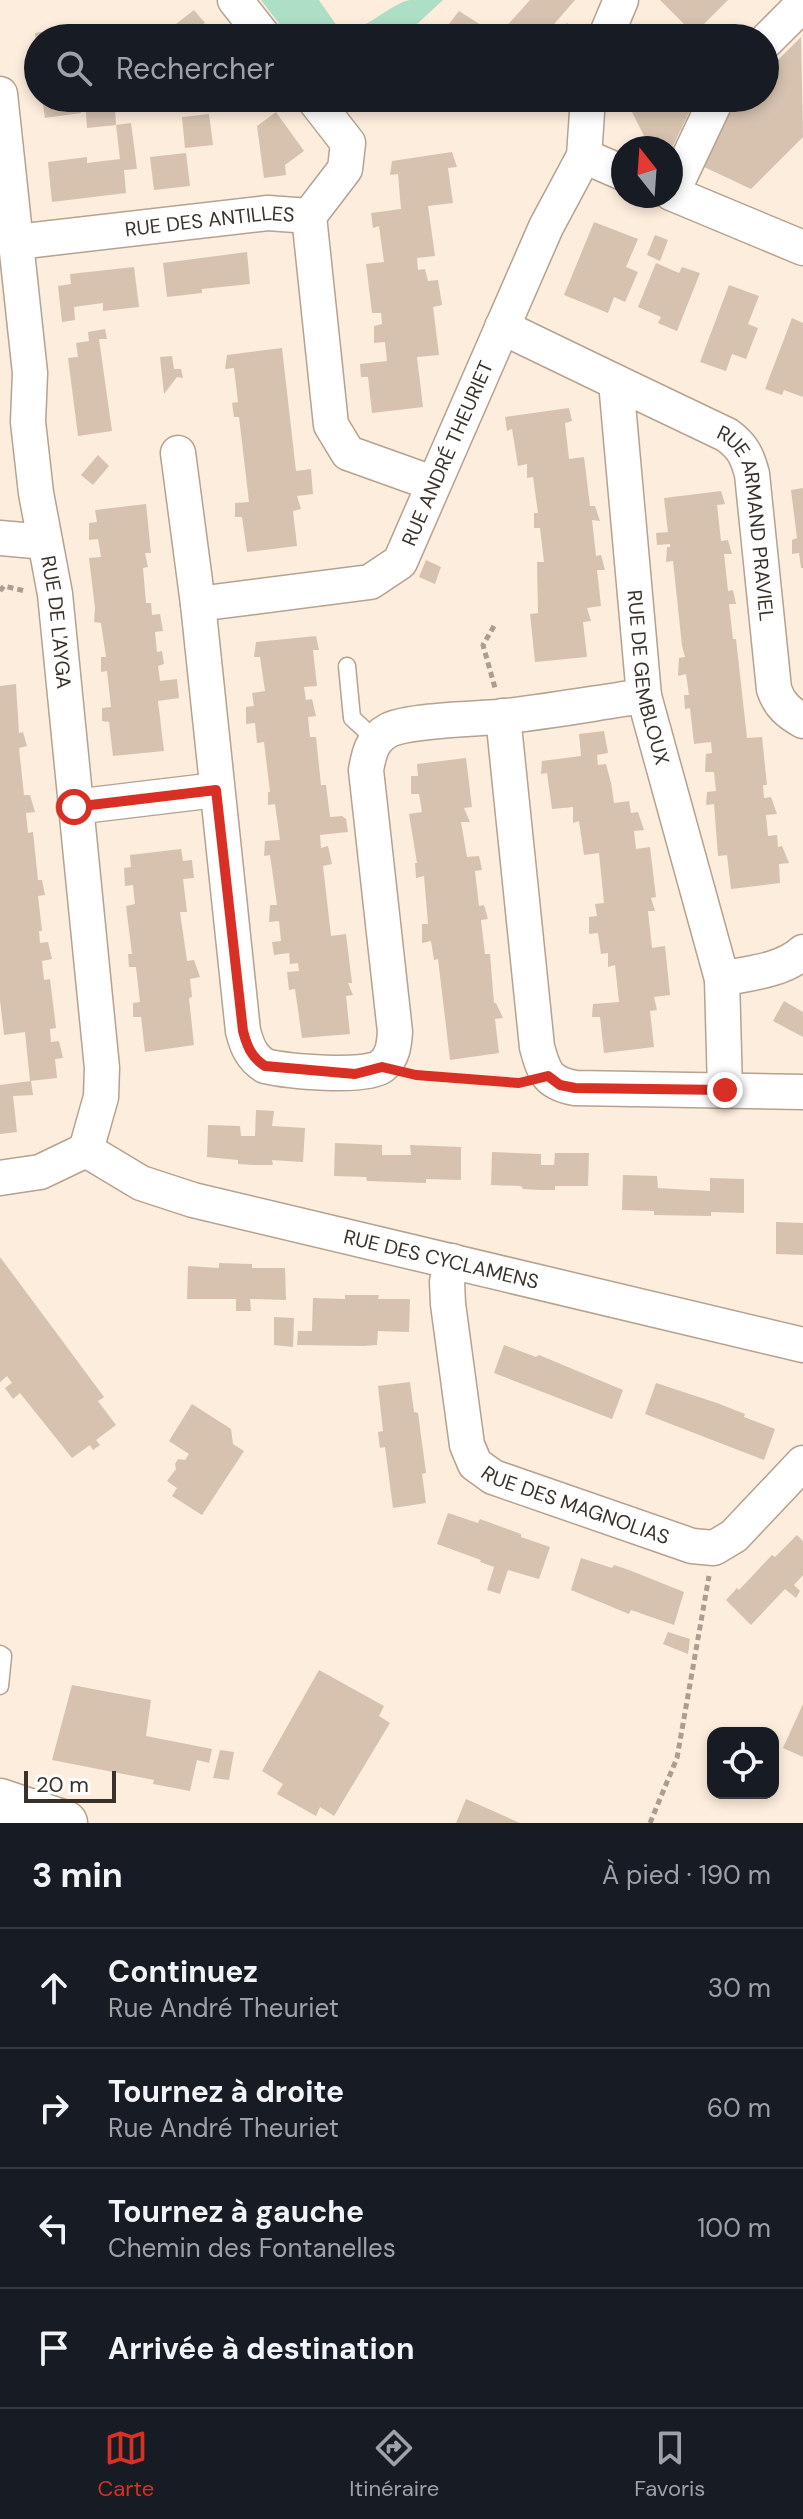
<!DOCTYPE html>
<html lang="fr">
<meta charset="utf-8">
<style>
body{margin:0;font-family:"DM Sans",sans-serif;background:#20242c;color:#f1f3f6}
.controls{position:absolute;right:24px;bottom:24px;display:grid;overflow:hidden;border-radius:16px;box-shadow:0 4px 12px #0003}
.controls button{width:72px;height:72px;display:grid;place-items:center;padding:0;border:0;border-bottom:2px solid #363941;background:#171b24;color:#f1f3f6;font:40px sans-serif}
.compass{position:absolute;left:611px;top:136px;width:72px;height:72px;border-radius:50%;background:#171b24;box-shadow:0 4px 12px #0003;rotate:343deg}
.scale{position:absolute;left:24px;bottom:20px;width:92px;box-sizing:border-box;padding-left:8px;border:4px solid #3a322a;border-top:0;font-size:22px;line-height:28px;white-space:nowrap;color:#3a322a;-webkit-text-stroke:6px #fdfdfd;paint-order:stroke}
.stop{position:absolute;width:24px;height:24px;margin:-18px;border:6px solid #d93025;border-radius:50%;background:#fff}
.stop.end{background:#d93025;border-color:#fff;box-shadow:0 2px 8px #0008}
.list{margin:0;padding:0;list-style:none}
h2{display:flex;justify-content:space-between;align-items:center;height:104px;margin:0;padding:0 32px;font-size:34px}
h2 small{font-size:26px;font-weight:400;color:#9ea1a6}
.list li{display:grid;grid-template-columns:52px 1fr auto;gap:24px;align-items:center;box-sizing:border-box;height:120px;padding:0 32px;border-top:2px solid #363941}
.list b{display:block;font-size:30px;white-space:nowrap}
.list p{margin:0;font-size:26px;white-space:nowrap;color:#9ea1a6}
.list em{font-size:26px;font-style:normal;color:#9ea1a6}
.icon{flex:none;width:44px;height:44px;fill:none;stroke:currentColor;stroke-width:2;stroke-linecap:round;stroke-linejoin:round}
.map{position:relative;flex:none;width:803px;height:1823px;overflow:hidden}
.search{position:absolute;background:#171b24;box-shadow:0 4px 12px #0003;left:24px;right:24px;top:24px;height:88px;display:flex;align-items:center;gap:20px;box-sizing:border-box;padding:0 28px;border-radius:44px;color:#9ea1a6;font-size:30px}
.sheet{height:584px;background:#171b24}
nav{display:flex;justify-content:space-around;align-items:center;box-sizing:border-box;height:112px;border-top:2px solid #363941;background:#171b24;font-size:22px;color:#9ea1a6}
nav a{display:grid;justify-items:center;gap:4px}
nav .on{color:#d93025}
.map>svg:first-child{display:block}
</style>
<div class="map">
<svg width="803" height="1823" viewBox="0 0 803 1823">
<rect width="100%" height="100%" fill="#fdeddd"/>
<path fill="#addec6" d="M261,0H319L339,29C364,35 386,5 410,0C420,0 433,0 443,0L402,38H290Z"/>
<g fill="#d6c2af">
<polygon points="530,0 575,0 542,38 496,38"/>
<polygon points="660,0 728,0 694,34"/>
<polygon points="194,10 205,23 196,28 205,38 158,38"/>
<polygon points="459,11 492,32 487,38 458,38 451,34 455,27 449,24"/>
<polygon points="567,23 584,38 565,38 558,31"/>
<polygon points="67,28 68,38 38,38 38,44 36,44 35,33"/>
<polygon points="801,37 803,137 751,189 704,167 735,103 740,98 765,98 765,73"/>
<polygon points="42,98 80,98 81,113 45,118"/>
<polygon points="628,98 689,98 687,100 692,106 672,148 666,148 645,138 631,110"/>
<polygon points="115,110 116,125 87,128 86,112"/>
<polygon points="276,112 304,151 285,165 286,175 264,178 257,126"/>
<polygon points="209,114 213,145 185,148 182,117"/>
<polygon points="131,123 137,169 124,170 126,193 52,202 48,162 87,157 87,163 120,159 116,125"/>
<polygon points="452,152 457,167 448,168 453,203 428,206 435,256 417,258 418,270 425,269 428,281 438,280 442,305 433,307 439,355 417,357 423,407 372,413 368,377 361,377 360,364 387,361 385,342 374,343 374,326 382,324 381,313 372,313 366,264 384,262 379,226 373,228 371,213 401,209 398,174 390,175 392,161"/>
<polygon points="186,153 190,186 154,190 150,157"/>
<polygon points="594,222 638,239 626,267 638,272 625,302 614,297 608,313 564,295"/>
<polygon points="655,235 668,240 660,261 647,255"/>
<polygon points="247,252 250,284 202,289 202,293 167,297 163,263"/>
<polygon points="656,263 679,273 682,267 700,273 677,331 658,323 661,317 638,307"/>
<polygon points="134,267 139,307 103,311 103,303 74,307 75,320 62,322 58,286 71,284 70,274"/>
<polygon points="729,285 759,296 748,324 758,328 746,359 732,354 726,371 700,362"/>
<polygon points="792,318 803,323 803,397 784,390 782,395 765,389"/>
<polygon points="105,329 107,339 99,339 112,431 78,436 68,358 78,357 76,343 89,341 88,332"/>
<polygon points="282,348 296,471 311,469 313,494 297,496 301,509 293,511 297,546 247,552 242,517 235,517 235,503 249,502 239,417 234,417 232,403 238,402 234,368 225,369 227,355"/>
<polygon points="172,356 174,369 181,369 183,378 177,377 164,394 160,357"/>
<polygon points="569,408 572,421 565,423 569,459 584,457 590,506 595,506 600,521 592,520 596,556 601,555 605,570 597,570 601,606 587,608 591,621 583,622 587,657 535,662 530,614 538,613 537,562 544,562 540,528 534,528 534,513 538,513 533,477 527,478 527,464 518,466 512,429 507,431 505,417"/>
<polygon points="98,455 109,466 93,485 81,475"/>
<polygon points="803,488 803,568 801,568 799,553 792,554 792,540 797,538 791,490"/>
<polygon points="721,491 725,504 717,505 721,541 728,540 732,554 724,554 728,591 733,590 736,604 729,604 733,639 736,639 747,738 762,737 767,785 763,785 764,798 771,797 777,814 766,815 768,836 777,835 778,847 782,846 789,863 779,864 780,883 731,889 727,855 718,856 714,804 706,805 707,792 716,791 714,772 705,772 706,754 712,753 711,742 694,744 690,708 685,709 684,695 689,695 686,674 678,676 679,658 685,657 682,646 673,561 666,562 667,547 670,547 670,544 657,545 656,533 668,532 664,498"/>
<polygon points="146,504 151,553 145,553 148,567 143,568 146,603 151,603 152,615 160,614 163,631 155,632 157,652 162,651 164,664 158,666 160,681 177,679 179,698 158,701 164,751 113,756 109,722 102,721 102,708 111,707 107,671 101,672 101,657 106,657 101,623 94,622 95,608 89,558 101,557 98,539 89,540 89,523 97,522 95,510"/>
<polygon points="426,560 441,567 435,584 419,577"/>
<polygon points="316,636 319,650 313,650 317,686 304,687 306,700 312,699 316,716 308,717 310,737 316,737 321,785 326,785 330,817 342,816 346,819 348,832 320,835 321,848 328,846 332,864 323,866 331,936 346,934 352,983 348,983 353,995 346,996 350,1034 302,1038 295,989 289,990 287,972 299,971 298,963 290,964 289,953 274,955 272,942 281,941 279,921 269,922 270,905 277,905 270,855 264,856 265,841 280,840 275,804 268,805 268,792 270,792 264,742 257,743 255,723 246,724 246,707 254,706 252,693 265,691 260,657 254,657 256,642"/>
<polygon points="16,684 19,733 23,732 27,746 19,748 24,795 30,795 35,812 26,813 28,833 33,832 38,880 42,880 45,895 38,896 42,931 39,931 40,943 48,942 52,959 42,961 44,980 50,979 56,1028 50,1029 51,1042 59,1041 63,1058 55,1059 57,1078 30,1081 25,1032 4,1035 0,1000 0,686"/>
<polygon points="604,731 608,753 597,755 598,765 606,764 611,783 614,803 629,801 631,813 638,812 644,830 634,831 636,849 650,847 656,897 651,898 655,911 648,911 652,948 665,946 670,995 654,997 657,1010 650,1011 654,1047 604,1053 600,1017 592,1017 593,1004 619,1002 615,965 608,967 608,953 601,954 598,933 589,934 589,917 597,916 595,904 604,903 599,853 584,855 579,821 573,823 573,807 552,809 547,773 541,774 542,761 581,756 579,734"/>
<polygon points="466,758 472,807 464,808 470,822 461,822 467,857 479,856 482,870 475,871 479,906 484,905 488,919 481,920 485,954 490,954 494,1003 496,1003 503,1018 495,1019 499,1053 450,1060 438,959 434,960 431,941 422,943 422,924 428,924 424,876 416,878 415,863 417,863 409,814 422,812 419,794 411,794 411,776 418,776 417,764"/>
<polygon points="181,849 183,861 192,860 194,878 183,879 187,912 180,912 187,961 194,960 200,977 190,979 192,997 189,998 194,1045 145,1052 141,1017 133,1017 133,1003 140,1002 136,967 129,967 128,954 132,954 126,906 135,904 133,885 125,886 124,868 131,867 130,855"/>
<polygon points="784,1001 803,1012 803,1037 773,1021"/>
<polygon points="31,1081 33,1095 13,1096 17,1132 0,1134 0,1085"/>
<polygon points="256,1110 274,1111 272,1126 305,1128 303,1162 272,1160 273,1165 254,1165 238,1164 238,1160 207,1157 208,1125 240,1126 241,1136 255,1136"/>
<polygon points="335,1143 382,1145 382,1155 411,1155 410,1145 461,1147 461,1180 426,1179 426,1183 367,1181 366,1177 334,1176"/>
<polygon points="492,1152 541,1154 541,1165 554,1165 555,1153 589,1153 588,1186 555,1186 555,1190 541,1190 523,1189 521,1186 491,1185"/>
<polygon points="623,1175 657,1176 658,1188 710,1191 710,1178 744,1179 744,1213 711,1212 711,1216 654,1215 654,1211 622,1210"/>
<polygon points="776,1222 803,1223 803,1255 776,1254"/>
<polygon points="0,1257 104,1397 98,1401 116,1425 96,1440 100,1445 93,1450 90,1445 72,1458 20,1393 13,1399 5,1388 12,1383 7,1376 0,1382"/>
<polygon points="219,1263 252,1264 252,1268 285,1268 286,1300 250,1299 251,1311 236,1311 236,1299 187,1299 188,1266 219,1268"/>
<polygon points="345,1295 379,1295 378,1299 410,1299 409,1332 378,1331 377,1345 363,1346 297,1345 298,1331 312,1331 313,1298 345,1299"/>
<polygon points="274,1317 294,1318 293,1347 274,1345"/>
<polygon points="504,1345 536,1357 539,1355 623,1390 612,1419 494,1373"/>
<polygon points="410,1382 414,1412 418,1413 426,1473 422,1474 426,1503 393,1508 385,1447 380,1448 378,1432 383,1431 378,1386"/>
<polygon points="656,1383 717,1403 745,1414 744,1417 775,1429 764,1460 645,1414"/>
<polygon points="192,1404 231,1429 233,1444 244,1451 202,1515 172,1496 177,1488 167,1481 176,1469 175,1464 178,1459 185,1460 189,1454 169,1441"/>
<polygon points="448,1513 478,1523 480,1519 521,1534 521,1537 550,1547 539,1579 508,1570 500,1594 487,1590 494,1567 480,1562 481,1560 437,1544"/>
<polygon points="797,1535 803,1541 803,1575 794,1585 800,1591 796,1598 785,1589 751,1625 726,1600 737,1588 739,1590 772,1555 775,1557"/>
<polygon points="581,1558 612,1568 614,1565 629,1570 684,1592 674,1625 631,1610 629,1614 571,1590"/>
<polygon points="668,1632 690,1639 688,1654 663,1644"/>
<polygon points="319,1670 384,1706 379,1716 390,1723 334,1816 320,1807 316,1816 277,1794 283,1784 262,1771"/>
<polygon points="72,1685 151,1700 146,1736 212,1749 209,1763 197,1760 190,1791 153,1784 154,1780 52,1760"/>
<polygon points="803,1704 803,1757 783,1748"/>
<polygon points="220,1750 234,1752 229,1780 213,1778"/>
<polygon points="466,1799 520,1823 456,1823"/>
</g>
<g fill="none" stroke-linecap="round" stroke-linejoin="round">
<g stroke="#b5a290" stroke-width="19">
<g id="service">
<polyline points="347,666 352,718 376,740"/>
<polyline points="0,1654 3,1656 0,1686"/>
</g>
</g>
<g stroke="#b5a290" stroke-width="37">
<g id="minor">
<polyline points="235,0 265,38"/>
<polyline points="605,38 621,0"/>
<polyline points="765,42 803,4"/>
<path id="s1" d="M0,94L30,373L28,422L36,493L55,594L102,1068L101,1097L86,1150"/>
<polyline points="584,156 623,173"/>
<polyline points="671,193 803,248"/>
<polyline points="672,193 717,98"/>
<polyline points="309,216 331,425 348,453 432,483"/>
<path id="s2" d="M17,242L268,213L309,216L345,169L348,143L313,98"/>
<path id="s3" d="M502,327L616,382L644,696L722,979L725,1090"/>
<path id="s4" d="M616,382L727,435C742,446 747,455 752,474L774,689C779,705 789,713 803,721"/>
<path d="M178,453L198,604L243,1031C247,1046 251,1057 265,1066C286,1071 366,1079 382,1066C393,1057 394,1045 395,1032L366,770C369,753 372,739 389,730C411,720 472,719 498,717C547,712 595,703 644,696"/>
<polyline points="0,538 45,542"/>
<path id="s5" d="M198,604L370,582L400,562L546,227L584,156L588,98"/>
<path d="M503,716L537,1047C544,1073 548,1083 575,1088L803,1092"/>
<polyline points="74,807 216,790"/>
<path d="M722,979C749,973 782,971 803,952"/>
<path id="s6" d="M86,1150L141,1183L193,1200L803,1345"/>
<polyline points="0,1178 40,1172 86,1150"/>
<path id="s7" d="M452,1261L447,1282L448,1304L467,1445L475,1464L493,1477L692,1546L714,1548L734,1536L803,1463"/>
</g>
</g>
<g stroke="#b5a290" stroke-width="47">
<polyline id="primary" points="0,1801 65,1823"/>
</g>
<g stroke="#ab9e91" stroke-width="5" stroke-dasharray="6 4" stroke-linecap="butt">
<polyline points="0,591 4,586 25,591"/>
<polyline points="494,626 483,645 495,688"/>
<polyline points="414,1075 516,1083"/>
<polyline points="650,1823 677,1758 709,1576"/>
</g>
<use href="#service" stroke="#fff" stroke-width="16"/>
<use href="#minor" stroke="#fff" stroke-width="34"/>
<use href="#primary" stroke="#fff" stroke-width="44"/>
</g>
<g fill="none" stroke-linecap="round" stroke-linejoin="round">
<path stroke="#d93025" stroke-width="10" d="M74,807L216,790L243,1031C247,1046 251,1057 265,1066L355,1074L382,1067L416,1075L519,1083L548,1076L560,1085L575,1088L725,1090"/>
</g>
<g text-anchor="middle" stroke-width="6" stroke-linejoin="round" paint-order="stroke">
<g font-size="20" fill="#3a322a" stroke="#fdfdfd">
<text dy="7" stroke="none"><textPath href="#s2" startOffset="194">RUE DES ANTILLES</textPath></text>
<text dy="7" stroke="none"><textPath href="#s5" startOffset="328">RUE ANDRÉ THEURIET</textPath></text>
<text dy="7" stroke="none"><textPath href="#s4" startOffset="216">RUE ARMAND PRAVIEL</textPath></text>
<text dy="7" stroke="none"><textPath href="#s1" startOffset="532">RUE DE L'AYGA</textPath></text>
<text dy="7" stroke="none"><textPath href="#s3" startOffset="424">RUE DE GEMBLOUX</textPath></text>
<text dy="7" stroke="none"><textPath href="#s6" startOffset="374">RUE DES CYCLAMENS</textPath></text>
<text dy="7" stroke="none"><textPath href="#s7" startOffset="316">RUE DES MAGNOLIAS</textPath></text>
</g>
</g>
</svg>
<div class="controls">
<button><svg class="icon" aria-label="locate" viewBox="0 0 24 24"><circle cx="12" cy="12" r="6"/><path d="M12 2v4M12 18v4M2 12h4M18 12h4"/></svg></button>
</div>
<svg class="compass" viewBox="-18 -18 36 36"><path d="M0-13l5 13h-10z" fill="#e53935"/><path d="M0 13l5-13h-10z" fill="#9ea1a6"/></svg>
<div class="scale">20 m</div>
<div class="stop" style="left:74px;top:807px"></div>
<div class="stop end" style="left:725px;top:1090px"></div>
<div class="search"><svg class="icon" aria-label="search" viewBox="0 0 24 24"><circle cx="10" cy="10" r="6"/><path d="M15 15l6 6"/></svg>Rechercher</div>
</div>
<section class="sheet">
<h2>3 min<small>À pied · 190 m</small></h2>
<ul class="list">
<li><svg class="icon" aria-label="ahead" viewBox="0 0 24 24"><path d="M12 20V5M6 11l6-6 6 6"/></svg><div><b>Continuez</b><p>Rue André Theuriet</p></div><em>30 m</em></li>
<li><svg class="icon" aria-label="right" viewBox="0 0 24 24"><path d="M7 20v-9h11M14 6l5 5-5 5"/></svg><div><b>Tournez à droite</b><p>Rue André Theuriet</p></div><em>60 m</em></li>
<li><svg class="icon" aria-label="left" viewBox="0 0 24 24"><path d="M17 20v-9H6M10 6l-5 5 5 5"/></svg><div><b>Tournez à gauche</b><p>Chemin des Fontanelles</p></div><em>100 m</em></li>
<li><svg class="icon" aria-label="arrive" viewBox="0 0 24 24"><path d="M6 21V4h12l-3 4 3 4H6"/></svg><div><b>Arrivée à destination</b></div></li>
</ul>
</section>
<nav>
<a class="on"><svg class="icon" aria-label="map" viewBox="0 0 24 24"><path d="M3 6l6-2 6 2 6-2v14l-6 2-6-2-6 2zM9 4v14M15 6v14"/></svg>Carte</a>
<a><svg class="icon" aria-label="directions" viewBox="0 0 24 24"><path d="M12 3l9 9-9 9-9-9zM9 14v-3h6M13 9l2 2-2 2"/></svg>Itinéraire</a>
<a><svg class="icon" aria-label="saved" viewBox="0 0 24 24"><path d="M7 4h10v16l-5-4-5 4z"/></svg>Favoris</a>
</nav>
